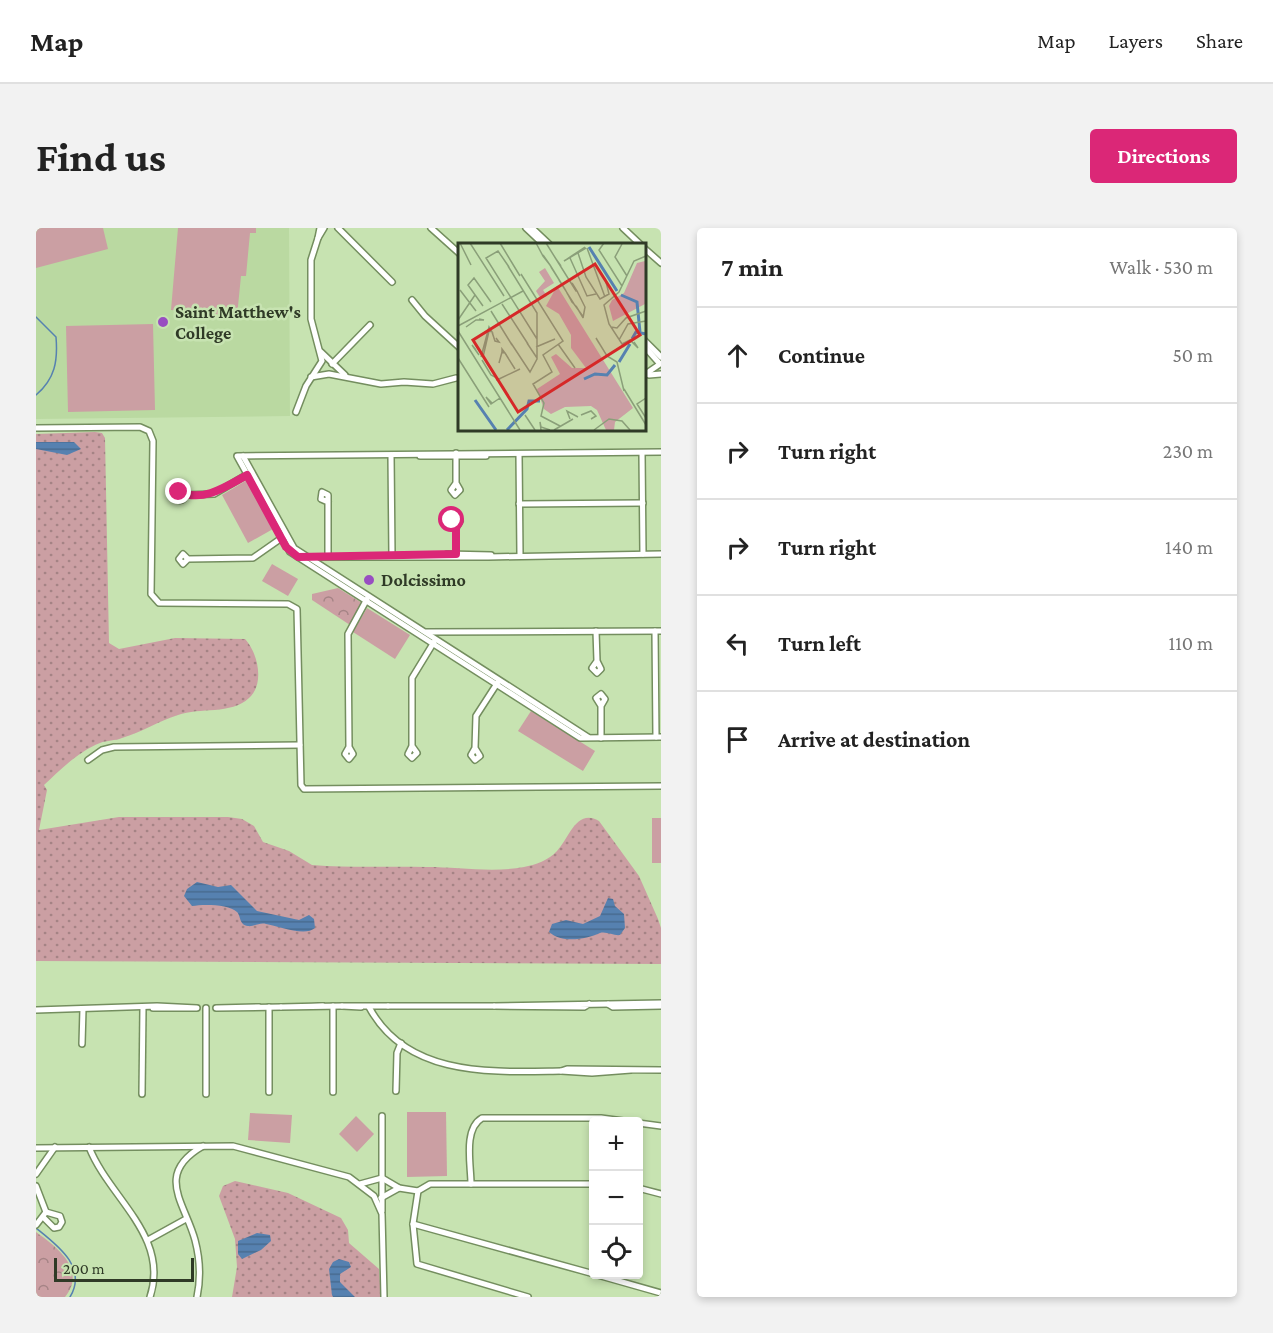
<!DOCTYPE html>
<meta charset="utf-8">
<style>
body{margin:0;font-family:"Crimson Pro",serif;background:#f2f2f2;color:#222}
.controls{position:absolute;right:18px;bottom:18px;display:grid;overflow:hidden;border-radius:6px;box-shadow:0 3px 9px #0003}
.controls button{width:54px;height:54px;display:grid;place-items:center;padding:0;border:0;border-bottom:2px solid #e0e0e0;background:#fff;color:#222;font:30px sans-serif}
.scale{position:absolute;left:18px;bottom:15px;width:140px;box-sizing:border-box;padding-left:6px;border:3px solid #2f3a26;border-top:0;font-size:16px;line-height:21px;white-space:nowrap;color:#2f3a26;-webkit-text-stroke:4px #c7e3b1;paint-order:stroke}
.stop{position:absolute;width:18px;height:18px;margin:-14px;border:4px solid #db2777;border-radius:50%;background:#fff}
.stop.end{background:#db2777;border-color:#fff;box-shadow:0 2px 6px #0008}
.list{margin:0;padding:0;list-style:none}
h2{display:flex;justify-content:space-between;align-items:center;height:78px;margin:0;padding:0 24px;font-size:26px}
h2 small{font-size:20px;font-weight:400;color:#767676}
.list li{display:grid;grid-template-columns:39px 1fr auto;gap:18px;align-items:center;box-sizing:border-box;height:96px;padding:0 24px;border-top:2px solid #e0e0e0}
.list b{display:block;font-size:22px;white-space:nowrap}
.list em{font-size:20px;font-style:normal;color:#767676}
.icon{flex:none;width:33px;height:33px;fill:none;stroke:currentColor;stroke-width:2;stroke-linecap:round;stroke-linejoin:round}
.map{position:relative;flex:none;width:625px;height:1069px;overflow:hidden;border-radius:6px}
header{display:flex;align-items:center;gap:36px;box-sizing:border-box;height:84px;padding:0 30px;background:#fff;border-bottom:2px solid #e0e0e0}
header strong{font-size:28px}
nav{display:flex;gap:33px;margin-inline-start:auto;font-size:21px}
.intro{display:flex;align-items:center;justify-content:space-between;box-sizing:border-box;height:144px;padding:0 36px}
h1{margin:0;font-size:42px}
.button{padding:15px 27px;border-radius:6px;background:#db2777;color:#fff;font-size:21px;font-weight:700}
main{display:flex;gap:36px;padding:0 36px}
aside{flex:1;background:#fff;border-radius:6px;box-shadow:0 3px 9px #0003}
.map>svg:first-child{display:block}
</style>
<header>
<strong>Map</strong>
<nav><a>Map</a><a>Layers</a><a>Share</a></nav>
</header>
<div class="intro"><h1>Find us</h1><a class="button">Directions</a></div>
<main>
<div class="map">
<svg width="625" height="1069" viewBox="0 0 625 1069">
<defs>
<pattern id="grass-dots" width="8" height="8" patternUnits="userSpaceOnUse" patternTransform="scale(1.5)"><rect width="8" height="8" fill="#cb9fa3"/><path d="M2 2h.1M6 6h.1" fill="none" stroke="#a58385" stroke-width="1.8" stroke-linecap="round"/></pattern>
<pattern id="forest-crowns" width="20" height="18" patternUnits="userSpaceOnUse" patternTransform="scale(1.5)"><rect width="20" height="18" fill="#cb9fa3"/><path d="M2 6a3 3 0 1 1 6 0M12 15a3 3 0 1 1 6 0" fill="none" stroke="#a58385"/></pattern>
<pattern id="water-rules" width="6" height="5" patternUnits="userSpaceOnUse" patternTransform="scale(1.5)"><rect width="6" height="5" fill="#5681b0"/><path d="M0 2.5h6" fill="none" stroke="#486b8f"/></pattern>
</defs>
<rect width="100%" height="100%" fill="#c7e3b1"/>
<polygon fill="#bad9a1" points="0,0 253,0 254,188 0,191"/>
<g fill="url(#grass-dots)">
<path d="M59,204L66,205L69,210L73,415L83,421L139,410L209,411C222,425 229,456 213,470C195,487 164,479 142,487C123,493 106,504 86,510C79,513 71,512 64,515C43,523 24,542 8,557L11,562L3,602L83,589H192L206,591L218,598L227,614L253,623L276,637C314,640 352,638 391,639C422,639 457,645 488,639C499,637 513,632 521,623C533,611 540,580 563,593L603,648L622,691L625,700V736L0,733V206Z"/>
<polygon points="199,953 252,965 305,990 312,1002 313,1015 343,1041 345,1069 196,1069 201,1039 199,1011 183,968 187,958"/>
</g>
<g fill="url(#forest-crowns)">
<polygon points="302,360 326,375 314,397 276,372 276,366"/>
<path d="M0,1004C21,1019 51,1042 29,1069H0Z"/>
</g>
<g fill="#cb9fa3">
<polygon points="0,0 67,0 72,21 0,40"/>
<polygon points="142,0 220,0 220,5 214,5 210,48 205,48 201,88 135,82"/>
<polygon points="117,96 119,182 32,184 30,98"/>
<polygon points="211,252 237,301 212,315 186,267"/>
<polygon points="236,336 262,351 252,368 226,353"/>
<polygon points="331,380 374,407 359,431 317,404"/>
<polygon points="495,483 559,523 547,543 482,503"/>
<rect x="616" y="590" width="9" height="45"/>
<polygon points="371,884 410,884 411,948 371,949"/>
<polygon points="214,885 256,887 254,915 212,912"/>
<polygon points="320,888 338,906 321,924 303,906"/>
</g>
<g fill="url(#water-rules)">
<polygon points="0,214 38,214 45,221 31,227 0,221"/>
<path d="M161,654L182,659L195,657L221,683L263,692L273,687L278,691L279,700C269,709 242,698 230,696C224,694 217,699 212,698C203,697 205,688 201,684C193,676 167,676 156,678L148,668L151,661Z"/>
<path d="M572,670L577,671L579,678L588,686L589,700L584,707C578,708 570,703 564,705C550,711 527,716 513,704L516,696L530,692L547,696L564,688Z"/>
<polygon points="221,1005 234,1007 235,1013 225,1022 206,1031 202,1026 202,1013"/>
<polygon points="303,1031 313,1034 315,1039 304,1046 304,1054 319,1069 297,1069 296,1067 293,1041 297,1034"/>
</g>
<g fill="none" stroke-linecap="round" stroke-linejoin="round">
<g stroke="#5681b0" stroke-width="1.5">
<path d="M0,89L20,109C22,133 19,151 0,167"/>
<path d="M0,1000C21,1017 52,1039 34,1069"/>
</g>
<g stroke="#748e5f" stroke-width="8">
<g id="minor">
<polyline points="284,0 282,10 288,0"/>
<polyline points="302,0 356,54"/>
<polyline points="395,0 424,26"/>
<polyline points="490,0 507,16"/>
<polyline points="496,0 513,16"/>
<polyline points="587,0 604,16"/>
<polyline points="608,20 625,35"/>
<polyline points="376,72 389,88 424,120"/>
<polyline points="608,112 625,129"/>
<polyline points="608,118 624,136 608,147"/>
<polyline points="285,124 309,147"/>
<polyline points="296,136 334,97"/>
<polyline points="613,147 625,146"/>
<polyline points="275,149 293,146 345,156 368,154 397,156 420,150"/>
<polyline points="260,184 270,158 286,133 275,91 275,32 282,10"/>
<polyline points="0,200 104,199 113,203 117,213 115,366 123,375 252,376 261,381 265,557 268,561 625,558"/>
<polyline points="625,224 201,228 254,324 544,510 625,509"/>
<polyline points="420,225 420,255 424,262 419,267 415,262 420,255"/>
<polyline points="606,225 607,326"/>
<polyline points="483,226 484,327"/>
<polyline points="355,227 356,328"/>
<polyline points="207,228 258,320 552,509"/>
<polyline points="384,228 450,228"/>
<circle cx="144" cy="268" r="4.5"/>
<polyline points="148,267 178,266 212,246"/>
<polyline points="483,276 607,275"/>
<polyline points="420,300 415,292 420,288 424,293 420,300 420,327"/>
<polyline points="411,326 455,327"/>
<polyline points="273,329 452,329 625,326"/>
<polyline points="292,329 292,267 286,264 285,271 292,274"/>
<polyline points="152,331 147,336 143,331 147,326 152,331 217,330 247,309"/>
<polyline points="560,403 561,433 565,441 561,445 556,440 561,433"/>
<polyline points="619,403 620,509"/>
<polyline points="390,404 625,403"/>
<polyline points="565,510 565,478 569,471 565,466 560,470 565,478"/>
<polyline points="376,518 381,525 376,530 372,526 376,518 376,450 398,414"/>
<polyline points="313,519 317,526 313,531 309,526 313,519 312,406 331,371"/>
<polyline points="439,520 444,528 439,532 435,527 439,520 440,488 462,454"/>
<polyline points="52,532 66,522 78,519 264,517"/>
<polyline points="625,775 572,776 577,779 625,778"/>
<polyline points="553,776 548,779 458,778 572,776"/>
<polyline points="287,778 245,779 306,778"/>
<polyline points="297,778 297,864"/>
<polyline points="438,778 352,778 458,778"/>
<polyline points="223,779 180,780 245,779"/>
<polyline points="233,779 233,864"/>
<polyline points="325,779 306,778 352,778"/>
<path d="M333,779C371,850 457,844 525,843"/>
<polyline points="170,780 170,866"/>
<polyline points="0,782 121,778 161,780 117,780"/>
<polyline points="46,816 47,781"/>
<polyline points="595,842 556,845 525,843 531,841 625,842"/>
<polyline points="360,863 361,825 365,815"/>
<polyline points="106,866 107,780"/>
<polyline points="346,888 346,983"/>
<path d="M53,919C73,970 134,1008 114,1069"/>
<polyline points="0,920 197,918 313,949 338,968 346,986 348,1069"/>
<polyline points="0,946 19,919"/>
<polyline points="324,956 346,950 363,960 382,963"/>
<path d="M435,956C435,937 427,901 446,890H565L625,898"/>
<polyline points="0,958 10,984 0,997"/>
<polyline points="602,960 625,966"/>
<polyline points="345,970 363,960"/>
<polyline points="8,990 18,1000 23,999 26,994 24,988 10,984"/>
<polyline points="377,996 558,1046"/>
<polyline points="112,1012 150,991"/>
<polyline points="558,1046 625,1065"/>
<path d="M161,1069C165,1050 164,1031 159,1012C149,975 118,946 167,918"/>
<polyline points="492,1069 381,1036 377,996 382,963 394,956 558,956"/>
</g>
</g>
<use href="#minor" stroke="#fff" stroke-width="5"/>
</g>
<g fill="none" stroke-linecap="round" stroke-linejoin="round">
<path stroke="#db2777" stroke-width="8" d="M143,264C167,274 188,260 211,247L250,319L262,329L420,326V300L416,292"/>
</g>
<g fill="#984ec1" stroke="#c7e3b1" stroke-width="2">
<circle cx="127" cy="94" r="6"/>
<circle cx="333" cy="352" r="6"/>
</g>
<g text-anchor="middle" stroke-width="5" stroke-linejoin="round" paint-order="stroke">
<g font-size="18" font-weight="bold" fill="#2f3a26" stroke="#c7e3b1" text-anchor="start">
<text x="139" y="90">Saint Matthew's<tspan x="139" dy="21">College</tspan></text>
<text x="345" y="358">Dolcissimo</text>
</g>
</g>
<g transform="translate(422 15)">
<rect width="188" height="188" fill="#c7e3b1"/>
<path d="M187,18V61L155,78L151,63L154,57L166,50L179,20ZM99,43L175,165L157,179L156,187H148L139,167L133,163L107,164L93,171L86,166L79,146L102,131L93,114L98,111L114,125H128L113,105V92L101,71L88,63Z" fill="#cb9fa3"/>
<path d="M87,25L96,40L85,47L89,53L83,56L78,48L87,38L81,29Z" fill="#cb9fa3"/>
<path fill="none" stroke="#5681b0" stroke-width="3" d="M131,4L159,48M163,52L179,59L182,89M174,96L178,89L188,91M161,119L172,101M126,136L137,131L149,132L157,122M17,157L38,187M49,187L69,166L71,158H82"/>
<path fill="none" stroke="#8a9f79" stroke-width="1.5" d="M2,0L13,22M12,0L46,53M42,0L62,33M78,0L85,13L92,22L85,12M88,0L98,16M146,0L141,7L164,43M164,1L157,14L169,33M127,4L106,18L128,5M129,5L147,54M120,10L128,34L142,56L151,51L147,35M112,15L129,53L138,51M92,22L100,35L93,24M50,23L79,70V116L72,129L53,100M103,23L98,16L118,48H119L114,40M51,24L40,8L28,15L79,96M63,31L105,98L85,112L94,129L75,141L86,160L83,173L102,183M100,35L108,48L101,37M2,47L18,68M108,48L114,59L116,61L109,50M119,48L127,64L125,75M44,61L70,101M116,61L124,72V73L118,63M25,63L10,42L16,35L33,59M33,68L54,102M0,77L17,52M0,83L65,48M8,84L18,77H26L21,76M153,84L159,85L168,75L188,68M0,88L62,187M34,89L37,98L41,99L38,95M161,97L170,81L188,78M69,100L79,115M141,100L138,95L149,113L159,119L166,148M100,101L117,125M164,101L172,97L180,105L176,99M78,104L97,96M166,104L151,81L146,62L161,49L176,18L188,13M18,107L14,102L21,112M47,110L57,126M23,114L31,84L34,89L31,88L25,114M0,115L31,164M24,117L33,132L41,136L38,137M41,120L44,109L47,110L44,106V109M41,136L62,126M166,146L188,182M188,155L179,161L188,175M34,160L28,154L33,161L42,155M67,172L77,187M123,172L133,168L138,173L133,176M112,176L109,168L120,174M83,187L82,179L83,184L92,187M96,187L115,176M136,187L151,176L164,178L172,187"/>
<path fill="#d62828" fill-opacity="0.15" stroke="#d62828" stroke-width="3" d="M137,21L182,92L60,169L15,97Z"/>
<rect width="188" height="188" fill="none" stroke="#2f3a26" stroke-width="3"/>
</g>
</svg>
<div class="controls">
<button>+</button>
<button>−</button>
<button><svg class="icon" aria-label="locate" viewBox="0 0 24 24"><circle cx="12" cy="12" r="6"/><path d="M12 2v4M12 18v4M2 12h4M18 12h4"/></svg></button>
</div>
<div class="scale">200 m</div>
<div class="stop" style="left:416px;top:292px"></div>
<div class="stop end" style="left:143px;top:264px"></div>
</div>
<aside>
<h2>7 min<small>Walk · 530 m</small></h2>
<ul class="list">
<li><svg class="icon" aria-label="ahead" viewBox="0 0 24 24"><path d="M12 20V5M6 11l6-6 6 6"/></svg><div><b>Continue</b></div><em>50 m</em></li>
<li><svg class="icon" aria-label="right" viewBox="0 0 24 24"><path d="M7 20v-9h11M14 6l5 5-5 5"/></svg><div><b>Turn right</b></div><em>230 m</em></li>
<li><svg class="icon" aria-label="right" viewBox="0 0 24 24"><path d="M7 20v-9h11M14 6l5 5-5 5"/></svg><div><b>Turn right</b></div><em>140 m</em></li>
<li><svg class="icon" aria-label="left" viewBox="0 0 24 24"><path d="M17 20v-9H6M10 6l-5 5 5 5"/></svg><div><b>Turn left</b></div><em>110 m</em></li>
<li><svg class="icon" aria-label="arrive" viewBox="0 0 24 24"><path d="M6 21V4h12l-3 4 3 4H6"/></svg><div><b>Arrive at destination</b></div></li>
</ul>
</aside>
</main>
